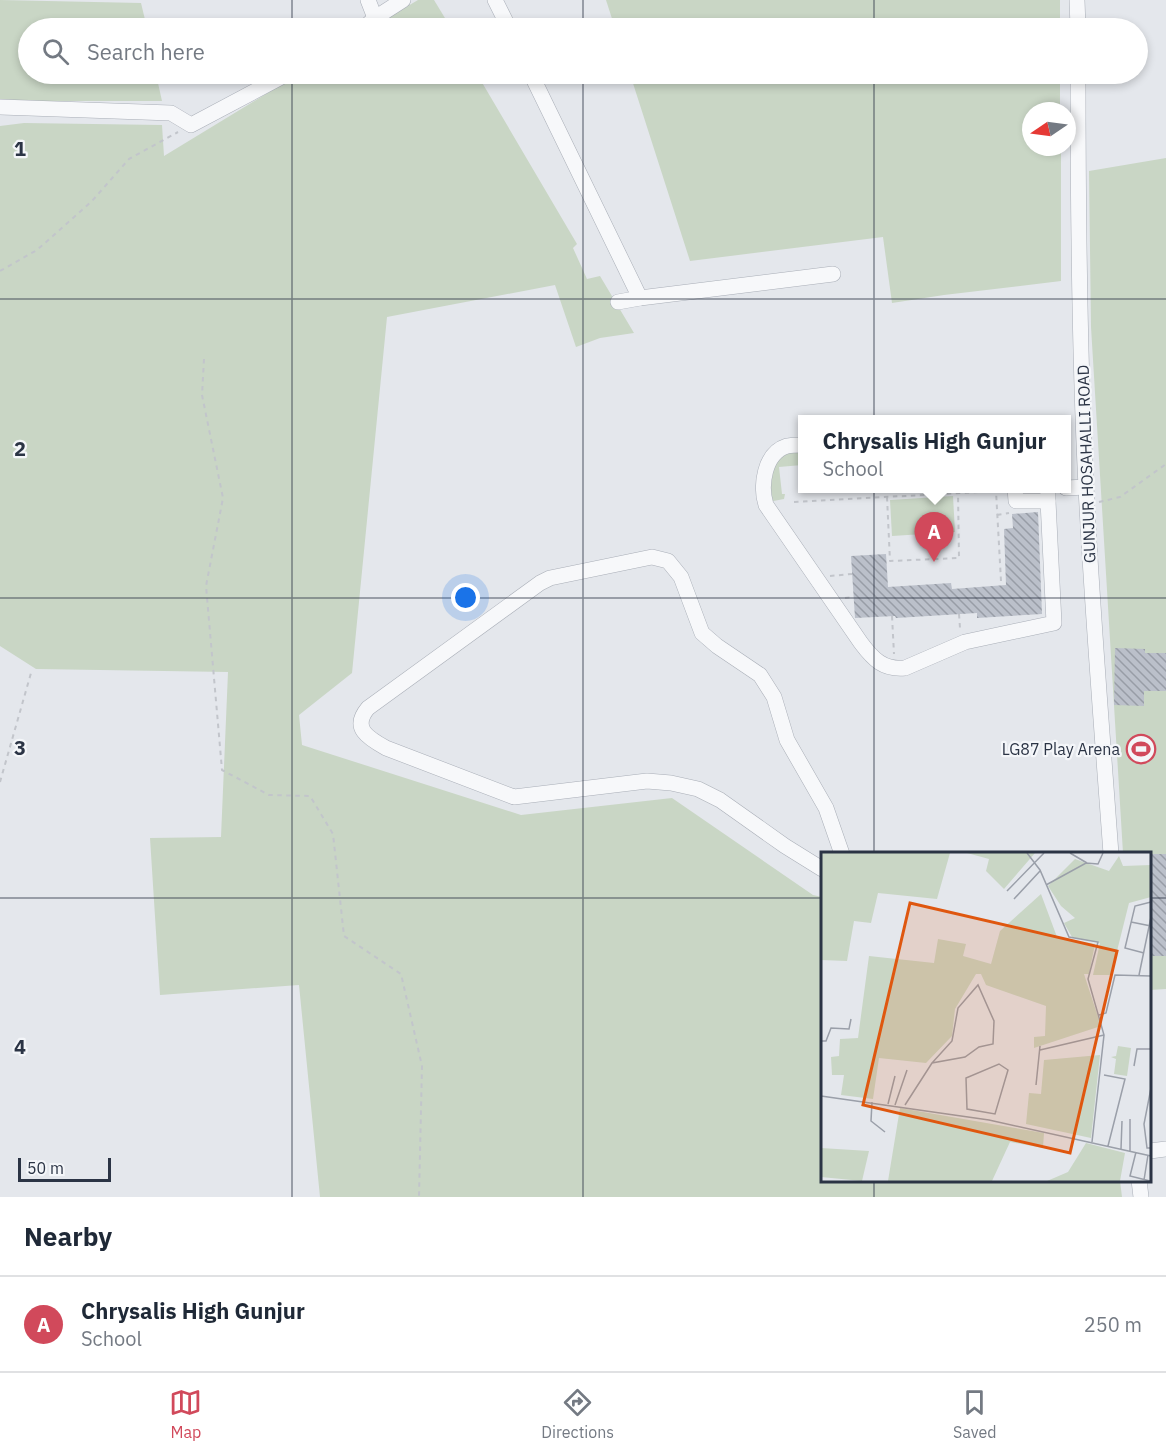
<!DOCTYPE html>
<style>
body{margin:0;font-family:"IBM Plex Sans",sans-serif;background:#f6f6f7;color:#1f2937}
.compass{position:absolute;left:1022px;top:102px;width:54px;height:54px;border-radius:50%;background:#fff;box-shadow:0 3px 9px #0003;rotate:257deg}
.scale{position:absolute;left:18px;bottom:15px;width:93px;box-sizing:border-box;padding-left:6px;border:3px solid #2b3445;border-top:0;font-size:16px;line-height:21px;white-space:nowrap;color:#2b3445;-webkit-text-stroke:4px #f4f6f9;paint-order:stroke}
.you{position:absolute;left:466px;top:598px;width:21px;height:21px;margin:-15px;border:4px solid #fff;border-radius:50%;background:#1a73e8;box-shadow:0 0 0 9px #1a73e833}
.badge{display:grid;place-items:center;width:39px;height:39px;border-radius:50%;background:#d1495b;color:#fff;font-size:20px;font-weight:700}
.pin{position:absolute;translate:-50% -50px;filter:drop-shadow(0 2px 3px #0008)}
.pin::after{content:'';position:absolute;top:32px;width:21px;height:18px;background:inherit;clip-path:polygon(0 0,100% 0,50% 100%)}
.popup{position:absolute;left:798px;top:415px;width:273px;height:78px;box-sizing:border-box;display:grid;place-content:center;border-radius:0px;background:#fff;filter:drop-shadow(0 2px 4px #0005);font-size:20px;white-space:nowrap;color:#747a83}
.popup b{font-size:22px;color:#1f2937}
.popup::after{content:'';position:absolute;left:50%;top:100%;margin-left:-12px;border:12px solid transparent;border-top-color:#fff}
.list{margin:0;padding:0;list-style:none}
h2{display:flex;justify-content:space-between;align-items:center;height:78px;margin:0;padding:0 24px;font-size:26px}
h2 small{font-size:20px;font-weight:400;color:#747a83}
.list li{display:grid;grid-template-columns:39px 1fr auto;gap:18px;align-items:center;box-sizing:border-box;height:96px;padding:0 24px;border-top:2px solid #e0e1e3}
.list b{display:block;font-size:22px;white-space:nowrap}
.list p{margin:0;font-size:20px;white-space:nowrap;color:#747a83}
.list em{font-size:20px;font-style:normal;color:#747a83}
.icon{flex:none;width:33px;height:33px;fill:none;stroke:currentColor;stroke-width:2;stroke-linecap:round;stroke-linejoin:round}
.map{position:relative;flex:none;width:1166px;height:1197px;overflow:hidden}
.search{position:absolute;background:#fff;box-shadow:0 3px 9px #0003;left:18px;right:18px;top:18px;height:66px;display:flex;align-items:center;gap:15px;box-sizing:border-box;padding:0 21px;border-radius:33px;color:#747a83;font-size:22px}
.sheet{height:174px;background:#fff}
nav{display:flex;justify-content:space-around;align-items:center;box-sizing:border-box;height:84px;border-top:2px solid #e0e1e3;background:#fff;font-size:16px;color:#747a83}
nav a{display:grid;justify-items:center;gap:3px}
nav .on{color:#d1495b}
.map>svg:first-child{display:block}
</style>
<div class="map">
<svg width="1166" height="1197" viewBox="0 0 1166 1197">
<defs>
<pattern id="building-back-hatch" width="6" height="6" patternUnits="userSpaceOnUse" patternTransform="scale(1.5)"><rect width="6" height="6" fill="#bbc0ca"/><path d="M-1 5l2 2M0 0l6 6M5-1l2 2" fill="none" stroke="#989da6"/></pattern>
</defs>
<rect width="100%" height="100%" fill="#e4e7ec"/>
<g fill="#c9d6c5">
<polygon points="0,0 141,3 147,28 28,28 28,74 156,74 162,101 0,101"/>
<polygon points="418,0 434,0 451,28 371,28"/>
<polygon points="606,0 1060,0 1060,28 615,28"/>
<polygon points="299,74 477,74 577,244 573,248 587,279 600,276 634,333 600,338 576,347 555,285 387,317 352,673 299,715 302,745 521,815 672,798 813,895 822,897 822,1180 1120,1181 1122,1197 320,1197 299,985 160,995 150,838 221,837 228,672 36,669 0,646 0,126 24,123 162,125 164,156"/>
<polygon points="630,74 1060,74 1060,111 1031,111 1031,147 1061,147 1061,281 944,295 892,303 883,237 690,261"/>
<polygon points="1166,158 1166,989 1150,990 1150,854 1123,853 1091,327 1089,171"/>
<path d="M802,449V465L779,467L782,494H785L784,499L768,502C765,483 772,466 785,452Z"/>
<polygon points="953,496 955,532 892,536 890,500"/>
</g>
<g fill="url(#building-back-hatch)">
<polygon points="1038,512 1042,614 977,618 977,613 896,618 895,616 855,618 851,556 886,554 888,587 951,583 952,589 1006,585 1004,529 1013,528 1012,514"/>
<polygon points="1115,648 1145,649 1145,653 1166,653 1166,691 1144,691 1144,706 1114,705"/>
<rect x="1149" y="854" width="17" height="102"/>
</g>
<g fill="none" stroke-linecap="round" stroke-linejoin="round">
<g stroke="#a9aeb7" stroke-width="16">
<g id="minor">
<polyline points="368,0 375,18"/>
<polyline points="495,0 509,28"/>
<polyline points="1077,0 1078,28"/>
<polyline points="364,28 375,18 403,0"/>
<polyline points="531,74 640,298"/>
<path d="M1078,74C1078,211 1079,349 1086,487C1092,609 1102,731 1111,854"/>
<polyline points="0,107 171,113 191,125 287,74"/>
<polyline points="618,302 640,298 833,274"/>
<path d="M802,445C797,445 792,445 787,446C764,453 760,486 766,505L861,643C873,659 883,670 905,668L965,642L1054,623L1048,501V488H1050"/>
<polyline points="1015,488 1016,501 1048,501"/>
<polyline points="1066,488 1086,487"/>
<path d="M822,869L785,846L720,800L698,789L671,783L647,781L514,797L386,748C368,738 351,728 368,708L540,583L550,578L652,557L668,561L681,577L702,633L717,646L760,675L774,697L787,740L826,808L842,854"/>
<polyline points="1150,1151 1166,1149"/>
<polyline points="1139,1180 1141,1197"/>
</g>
</g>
<g stroke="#c2c5cb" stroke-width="2" stroke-dasharray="4.5 4.5" stroke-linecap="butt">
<polyline points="0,271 37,250 92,201 129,159 178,132"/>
<polyline points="204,359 202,395 223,498 206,586 222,770 269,795 310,796 333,834 344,936 401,974 422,1066 419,1197"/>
<polyline points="887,497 890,561 959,558 958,493"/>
<polyline points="794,502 996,491 1001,581"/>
<polyline points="1099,502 1120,497 1166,464"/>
<polyline points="997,515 1009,513"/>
<polyline points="830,576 852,574"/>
<polyline points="845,598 854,597"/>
<polyline points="959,614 960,628"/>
<polyline points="892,616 894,654"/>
<polyline points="0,782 31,673"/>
</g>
<use href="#minor" stroke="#f7f8fa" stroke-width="15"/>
</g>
<path fill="none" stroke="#2b3445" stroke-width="1.5" stroke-opacity="0.55" d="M292,0V28M583,0V28M874,0V28M292,74V1197M583,74V1197M874,74V854M0,299H1166M0,598H1166M0,898H822M1150,898H1166M874,1180V1197"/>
<defs>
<g id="stadium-ring" transform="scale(1.5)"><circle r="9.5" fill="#f4f6f9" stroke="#d1495b" stroke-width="1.5"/><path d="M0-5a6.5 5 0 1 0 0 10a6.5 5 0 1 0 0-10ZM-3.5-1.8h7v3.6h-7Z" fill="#d1495b"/></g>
</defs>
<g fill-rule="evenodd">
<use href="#stadium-ring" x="1141" y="749"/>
</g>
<g text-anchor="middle" stroke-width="4.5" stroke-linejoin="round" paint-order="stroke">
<g font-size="16" fill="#2b3445" stroke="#f4f6f9">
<text transform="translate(1086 464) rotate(-92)" y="6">GUNJUR HOSAHALLI ROAD</text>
</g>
<g font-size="16" fill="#2b3445" stroke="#f4f6f9" text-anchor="end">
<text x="1120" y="755">LG87 Play Arena</text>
</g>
</g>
<g transform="translate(821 852)">
<rect width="330" height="330" fill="#e4e7ec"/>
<path d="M0,1H129L116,47L57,41L50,71L33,69L26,109L0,108ZM146,1H214L183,37L165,19L168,7ZM298,4L302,14L330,13V45L308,51L290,123H272L279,91L251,85L243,71L254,66L240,54L227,34L254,7L288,19ZM220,42L236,85L274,92L268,122H263L280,174L213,196V185L224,184L225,154L165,133L160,122H155L134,157L131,184L105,211L58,206L52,247L20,243L23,223H11L10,205L18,204L19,187L37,186L48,104L113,111L117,87L145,92L142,104L170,112L179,79ZM297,194L310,196L306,224L293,222L295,207L290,205L295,204ZM279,203L270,286L205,272L208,241L220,242L223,208ZM79,256L223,281L222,296L189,290L171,329H67ZM265,291L304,301L299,329H226L247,320ZM0,296L48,299L41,329L0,325Z" fill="#c9d6c5"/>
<path fill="none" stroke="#9a9fa9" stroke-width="1.5" d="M206,1L219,18L248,85L277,90L267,127L283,183L271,290M249,1L266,11M225,33L265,11L277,12L282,1M186,39L223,1M193,47L219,19M310,70L330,74M323,101L304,96L314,54L330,50M318,123L330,65M278,163L285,161L294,123L330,124M0,189H5L10,176L28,177L30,167M219,198L283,183M178,212L187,218L174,262L146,257L145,226ZM313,214L316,197H330M283,223L304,227L287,294M215,233L219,194M330,236L323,272L326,296H330M0,244L168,268L330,304M51,250L50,269L64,280M67,252L74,224M74,253L86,218M84,253L111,211L144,205L158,195L172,192L173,169L157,133L137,156L131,189L111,211M309,267V299M300,297L301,269M315,300L309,324L329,329M323,328L327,303"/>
<path fill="#df570f" fill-opacity="0.15" stroke="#df570f" stroke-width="3" d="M89,51L296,99L249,301L42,253Z"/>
<rect width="330" height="330" fill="none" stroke="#2b3445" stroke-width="3"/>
</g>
<g font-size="20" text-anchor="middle" font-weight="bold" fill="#2b3445" stroke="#f4f6f9" stroke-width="4.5" stroke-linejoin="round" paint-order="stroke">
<text x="20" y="156">1</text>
<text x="20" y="456">2</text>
<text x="20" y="755">3</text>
<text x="20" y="1054">4</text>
</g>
</svg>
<svg class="compass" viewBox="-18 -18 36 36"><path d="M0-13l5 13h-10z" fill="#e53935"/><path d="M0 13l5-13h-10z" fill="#747a83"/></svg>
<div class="scale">50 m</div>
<div class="you"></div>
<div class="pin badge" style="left:934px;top:562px">A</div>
<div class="popup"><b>Chrysalis High Gunjur</b>School</div>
<div class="search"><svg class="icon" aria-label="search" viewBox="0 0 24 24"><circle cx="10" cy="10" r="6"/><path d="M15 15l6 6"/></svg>Search here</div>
</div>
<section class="sheet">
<h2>Nearby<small></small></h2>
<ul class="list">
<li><span class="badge">A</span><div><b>Chrysalis High Gunjur</b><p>School</p></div><em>250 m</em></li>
</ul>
</section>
<nav>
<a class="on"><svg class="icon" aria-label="map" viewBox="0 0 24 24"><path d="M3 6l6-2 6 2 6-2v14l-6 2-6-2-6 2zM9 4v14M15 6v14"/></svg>Map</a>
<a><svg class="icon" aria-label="directions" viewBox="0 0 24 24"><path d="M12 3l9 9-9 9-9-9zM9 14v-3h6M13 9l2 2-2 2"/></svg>Directions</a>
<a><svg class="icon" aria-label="saved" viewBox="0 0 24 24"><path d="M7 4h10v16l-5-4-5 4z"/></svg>Saved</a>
</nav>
